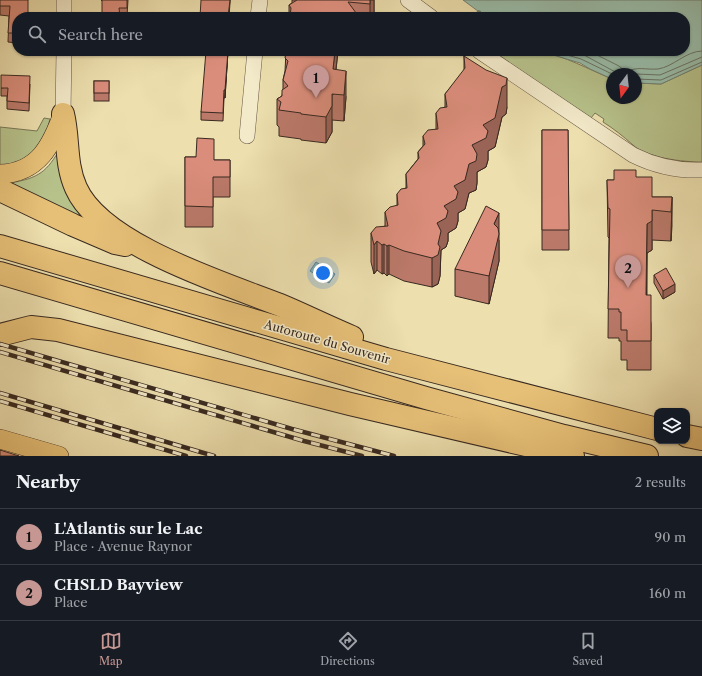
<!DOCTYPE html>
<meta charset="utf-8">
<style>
body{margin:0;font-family:"Libre Caslon Text",serif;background:#242831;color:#f1f3f6}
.controls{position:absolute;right:12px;bottom:12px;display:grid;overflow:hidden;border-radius:8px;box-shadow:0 1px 3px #0004}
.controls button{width:36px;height:36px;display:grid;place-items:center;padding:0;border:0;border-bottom:1px solid #363941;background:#171b24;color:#f1f3f6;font:20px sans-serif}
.compass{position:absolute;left:606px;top:68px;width:36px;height:36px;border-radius:50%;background:#171b24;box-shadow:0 1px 3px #0004;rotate:195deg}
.you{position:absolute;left:323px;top:273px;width:14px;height:14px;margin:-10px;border:3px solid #fff;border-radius:50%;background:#1a73e8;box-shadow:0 0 0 6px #1a73e833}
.badge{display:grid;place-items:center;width:26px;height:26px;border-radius:50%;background:#c59692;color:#111;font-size:13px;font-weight:700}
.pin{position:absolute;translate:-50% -33px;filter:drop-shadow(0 1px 2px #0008)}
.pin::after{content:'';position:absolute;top:21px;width:14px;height:12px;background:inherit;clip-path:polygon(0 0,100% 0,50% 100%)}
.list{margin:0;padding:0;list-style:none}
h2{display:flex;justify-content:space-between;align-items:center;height:52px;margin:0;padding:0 16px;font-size:17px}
h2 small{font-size:13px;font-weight:400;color:#9ea1a6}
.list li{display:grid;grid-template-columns:26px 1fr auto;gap:12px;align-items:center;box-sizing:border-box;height:56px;padding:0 16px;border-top:1px solid #363941}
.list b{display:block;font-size:15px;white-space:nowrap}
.list p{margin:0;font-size:13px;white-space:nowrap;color:#9ea1a6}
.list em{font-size:13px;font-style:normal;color:#9ea1a6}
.icon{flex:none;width:22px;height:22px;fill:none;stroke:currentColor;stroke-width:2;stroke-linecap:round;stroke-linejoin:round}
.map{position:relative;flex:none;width:702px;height:456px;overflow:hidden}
.search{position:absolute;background:#171b24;box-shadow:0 1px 3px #0004;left:12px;right:12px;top:12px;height:44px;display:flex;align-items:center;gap:10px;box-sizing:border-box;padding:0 14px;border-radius:16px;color:#9ea1a6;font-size:15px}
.sheet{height:164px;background:#171b24}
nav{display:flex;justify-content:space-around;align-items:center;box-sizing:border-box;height:56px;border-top:1px solid #363941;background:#171b24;font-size:11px;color:#9ea1a6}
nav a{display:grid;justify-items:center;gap:2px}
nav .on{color:#c59692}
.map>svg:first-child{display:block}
</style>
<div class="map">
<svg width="702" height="456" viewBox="0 0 702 456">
<rect width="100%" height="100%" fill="#eddfae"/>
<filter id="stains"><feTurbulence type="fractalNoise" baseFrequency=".005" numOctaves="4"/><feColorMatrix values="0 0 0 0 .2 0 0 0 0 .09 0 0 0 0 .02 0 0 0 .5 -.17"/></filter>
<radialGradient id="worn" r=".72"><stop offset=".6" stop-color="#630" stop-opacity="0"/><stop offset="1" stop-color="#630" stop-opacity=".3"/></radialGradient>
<g fill="#b7c28b" stroke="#787656">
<path d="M492,51C507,51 525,48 539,51C565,56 588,69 612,79V98H636V83L661,84L702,65V162C683,162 647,158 633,145C623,136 614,129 603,122L604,119L595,113L591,118Z"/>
<polygon points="44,118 50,119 43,144 20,162 0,166 0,127 37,131"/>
<path d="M61,147L87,226L10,183C39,178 47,172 61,147Z"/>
</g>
<g fill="#99bdaa" stroke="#728273">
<polygon points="463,0 702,0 702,65 661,84 636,83 636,74 612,74 612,79 590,69 580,63 540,51 685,51 685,17 486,17"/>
<polygon points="316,262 335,274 329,283 310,271"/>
</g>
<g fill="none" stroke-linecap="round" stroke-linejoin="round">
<g stroke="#687365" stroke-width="1">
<polyline points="553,51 581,59 612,74"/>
<polyline points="573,51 584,55 619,74"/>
<path d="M589,51L619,66L626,72C637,66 646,70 658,69C673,67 686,51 702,51"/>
<polyline points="636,74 660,75 702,57"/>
<polyline points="636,79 661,80 702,62"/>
</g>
<polyline stroke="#728273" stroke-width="4" points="475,17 479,12"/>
<g stroke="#655644" stroke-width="16">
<g id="minor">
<polyline points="408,0 431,17"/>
<polyline points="64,17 64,0"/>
<polyline points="258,17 260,0"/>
<path d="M479,51L633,155C655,166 677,171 702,170"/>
<polyline points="63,114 64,51"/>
<polyline points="247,136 255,51"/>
</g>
</g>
<g stroke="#382920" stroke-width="20">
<g id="major">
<path d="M0,174C39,173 52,144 63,114"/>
<polyline points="0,439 59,456"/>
</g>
</g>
<g stroke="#382920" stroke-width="24">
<g id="highway">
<path d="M63,114C69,138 65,164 76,188C101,245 224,283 280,305C304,315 328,327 352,337"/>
<polyline points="0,190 73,225 115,243 125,245"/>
<polyline points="0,246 386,359 657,429"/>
<polyline points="0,273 426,398 564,436 647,456"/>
<polyline points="0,335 31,327 58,330 350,404 573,456"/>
<polyline points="687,436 702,439"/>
</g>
</g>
<use href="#minor" stroke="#f3eaca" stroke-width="15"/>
<use href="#major" stroke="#e6c077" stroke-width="19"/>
<use href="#highway" stroke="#e6c077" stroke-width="22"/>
<g stroke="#382920" stroke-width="4.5">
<g id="rail">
<polyline points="0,344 292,429 394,456"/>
<polyline points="0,352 304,441 362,456"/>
<polyline points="0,393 214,456"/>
<polyline points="0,401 186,456"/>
</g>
</g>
<use href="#rail" stroke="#f3eaca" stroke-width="3" stroke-dasharray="9" stroke-linecap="butt"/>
</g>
<g fill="#bb796a" stroke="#382920">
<polygon points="0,0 28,0 17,17 17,43 8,42 9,16 0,15"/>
<polygon points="101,0 128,0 127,16 120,16"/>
<polygon points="292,0 374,0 374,17 289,17 289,5 292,3"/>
<polygon points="228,51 225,98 224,98 223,121 201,120 201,112"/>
<polygon points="286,51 338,51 336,70 346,97 344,121 332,120 332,132 326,143 301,140 301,139 279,136 279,127 277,125 277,99 282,96 283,89 283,80 285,71"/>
<polygon points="464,56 507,107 506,114 502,117 495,147 488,151 488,160 486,167 477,172 477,183 476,190 469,193 465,209 458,213 458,221 456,228 448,233 448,241 446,247 441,250 440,276 438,284 432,287 404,281 389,274 387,276 384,273 382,274 377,270 374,274 371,262 371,233 385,226 385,212 397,206 397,194 406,188 406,174 418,159 418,152 423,146 423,136 436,130 436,113 445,107 445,94 464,71"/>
<rect x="94" y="81" width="15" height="20"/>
<polygon points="30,84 29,111 7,109 7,96 1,96 1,88"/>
<polygon points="542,130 568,130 569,250 542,250"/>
<polygon points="185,157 196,157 214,160 230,160 230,197 213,197 213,227 185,227"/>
<polygon points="636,177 652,197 672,197 671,241 652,240 652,250 647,253 647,295 651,324 651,370 627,370 627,360 621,360 621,341 619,341 619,338 608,338 609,238 608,237 607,180 614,180"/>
<polygon points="499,240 499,261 489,304 455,296 455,269"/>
<polygon points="654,275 675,292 663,299 654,283"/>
</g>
<g fill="#996356" stroke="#382920">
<polygon points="230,0 230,3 229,17 228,17"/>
<rect x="370" y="0" width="4" height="17"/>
<polygon points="228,51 225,98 225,90"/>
<polygon points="335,51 338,51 333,95 333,69"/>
<polygon points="346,71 346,97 344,121 344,95"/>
<polygon points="507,78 507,107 506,114 502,117 495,147 488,151 488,160 486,167 477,172 477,183 476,190 469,193 465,209 458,213 458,221 456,228 448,233 448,241 446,247 441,250 440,276 438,284 432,287 432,258 437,223 472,145"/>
<polygon points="332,94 332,132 326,143 326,117"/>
<polygon points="672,197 672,226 671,241"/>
<polygon points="652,210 652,250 647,253 646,324 647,224"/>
<polygon points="499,213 499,261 489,304 489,276 494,224"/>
<polygon points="377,241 377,270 374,274 374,245"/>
<polygon points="384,244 384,273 382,274 382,245"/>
<polygon points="389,245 389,274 387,276 387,246"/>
<polygon points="675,284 675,292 663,299 663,291"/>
</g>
<g fill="#da8d7b" stroke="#382920">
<polygon points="0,0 28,0 28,17 17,17 17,33 8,33 10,6 0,6"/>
<polygon points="102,0 127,0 127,8 119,8 120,17 102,17"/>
<polygon points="201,0 230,0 228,17 200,17"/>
<polygon points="297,0 370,0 370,4 348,2 359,17 343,17 340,14 339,17 291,17 290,16 291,8 289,5"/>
<polygon points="206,51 228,51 225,90 224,90 223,113 201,112"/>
<polygon points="286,51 335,51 333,69 346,71 344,95 332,94 332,106 326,117 301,114 301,113 279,110 281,102 277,99 282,96 282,90 288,86 283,80 288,61 285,58"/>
<polygon points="464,56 486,70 507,78 506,85 502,87 495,118 483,125 488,131 486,138 472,145 477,154 476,161 469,164 465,180 454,186 458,192 456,199 444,206 448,211 446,218 437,223 441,231 438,244 440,247 438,255 432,258 404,251 389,245 387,246 384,244 382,245 377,241 374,245 371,233 376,227 388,226 385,212 390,207 398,205 397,194 401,189 407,188 406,174 419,158 418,152 425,144 423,136 428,130 438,129 436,113 440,108 447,107 445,94 465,68"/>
<polygon points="1,75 30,76 29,103 7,101 8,88 1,88"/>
<rect x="94" y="81" width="15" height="12"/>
<polygon points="542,130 568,130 569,230 542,230"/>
<polygon points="197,138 214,139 214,160 230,160 230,177 213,177 213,207 185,206 185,157 196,157"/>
<polygon points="614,170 636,170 636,177 652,177 652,197 672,197 671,212 652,210 652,221 647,224 646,295 651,295 651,341 627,341 627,330 621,330 621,312 619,312 619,309 608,309 610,209 608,208 607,180 614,180"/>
<polygon points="486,206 499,213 494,224 498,228 499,234 489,276 455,269"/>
<polygon points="666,268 675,284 663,291 654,275"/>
<polygon points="0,450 19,456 0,456"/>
</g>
<g text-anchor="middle" stroke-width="3" stroke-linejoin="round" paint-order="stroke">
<g font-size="12" fill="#382920" stroke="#f3eaca">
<text transform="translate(327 342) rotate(16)" y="4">Autoroute du Souvenir</text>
</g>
</g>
<rect width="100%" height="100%" filter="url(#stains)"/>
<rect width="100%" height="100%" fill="url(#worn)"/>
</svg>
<div class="controls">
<button><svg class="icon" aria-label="layers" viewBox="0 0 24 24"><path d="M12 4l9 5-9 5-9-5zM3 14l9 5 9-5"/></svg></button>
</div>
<svg class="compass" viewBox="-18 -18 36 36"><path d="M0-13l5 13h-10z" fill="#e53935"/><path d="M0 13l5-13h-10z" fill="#9ea1a6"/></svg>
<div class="you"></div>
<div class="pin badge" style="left:316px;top:98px">1</div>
<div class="pin badge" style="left:628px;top:288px">2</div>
<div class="search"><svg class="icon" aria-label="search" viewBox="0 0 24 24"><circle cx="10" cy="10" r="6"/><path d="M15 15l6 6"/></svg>Search here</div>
</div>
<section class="sheet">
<h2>Nearby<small>2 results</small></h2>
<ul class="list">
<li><span class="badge">1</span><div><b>L'Atlantis sur le Lac</b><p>Place · Avenue Raynor</p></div><em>90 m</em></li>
<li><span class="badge">2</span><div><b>CHSLD Bayview</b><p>Place</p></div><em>160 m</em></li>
</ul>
</section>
<nav>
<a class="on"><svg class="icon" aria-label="map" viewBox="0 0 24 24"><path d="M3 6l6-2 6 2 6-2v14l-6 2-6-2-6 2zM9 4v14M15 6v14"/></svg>Map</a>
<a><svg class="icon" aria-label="directions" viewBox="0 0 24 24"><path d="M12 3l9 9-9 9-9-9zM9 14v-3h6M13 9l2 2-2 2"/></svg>Directions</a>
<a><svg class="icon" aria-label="saved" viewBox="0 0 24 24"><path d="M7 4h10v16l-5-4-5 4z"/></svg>Saved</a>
</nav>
